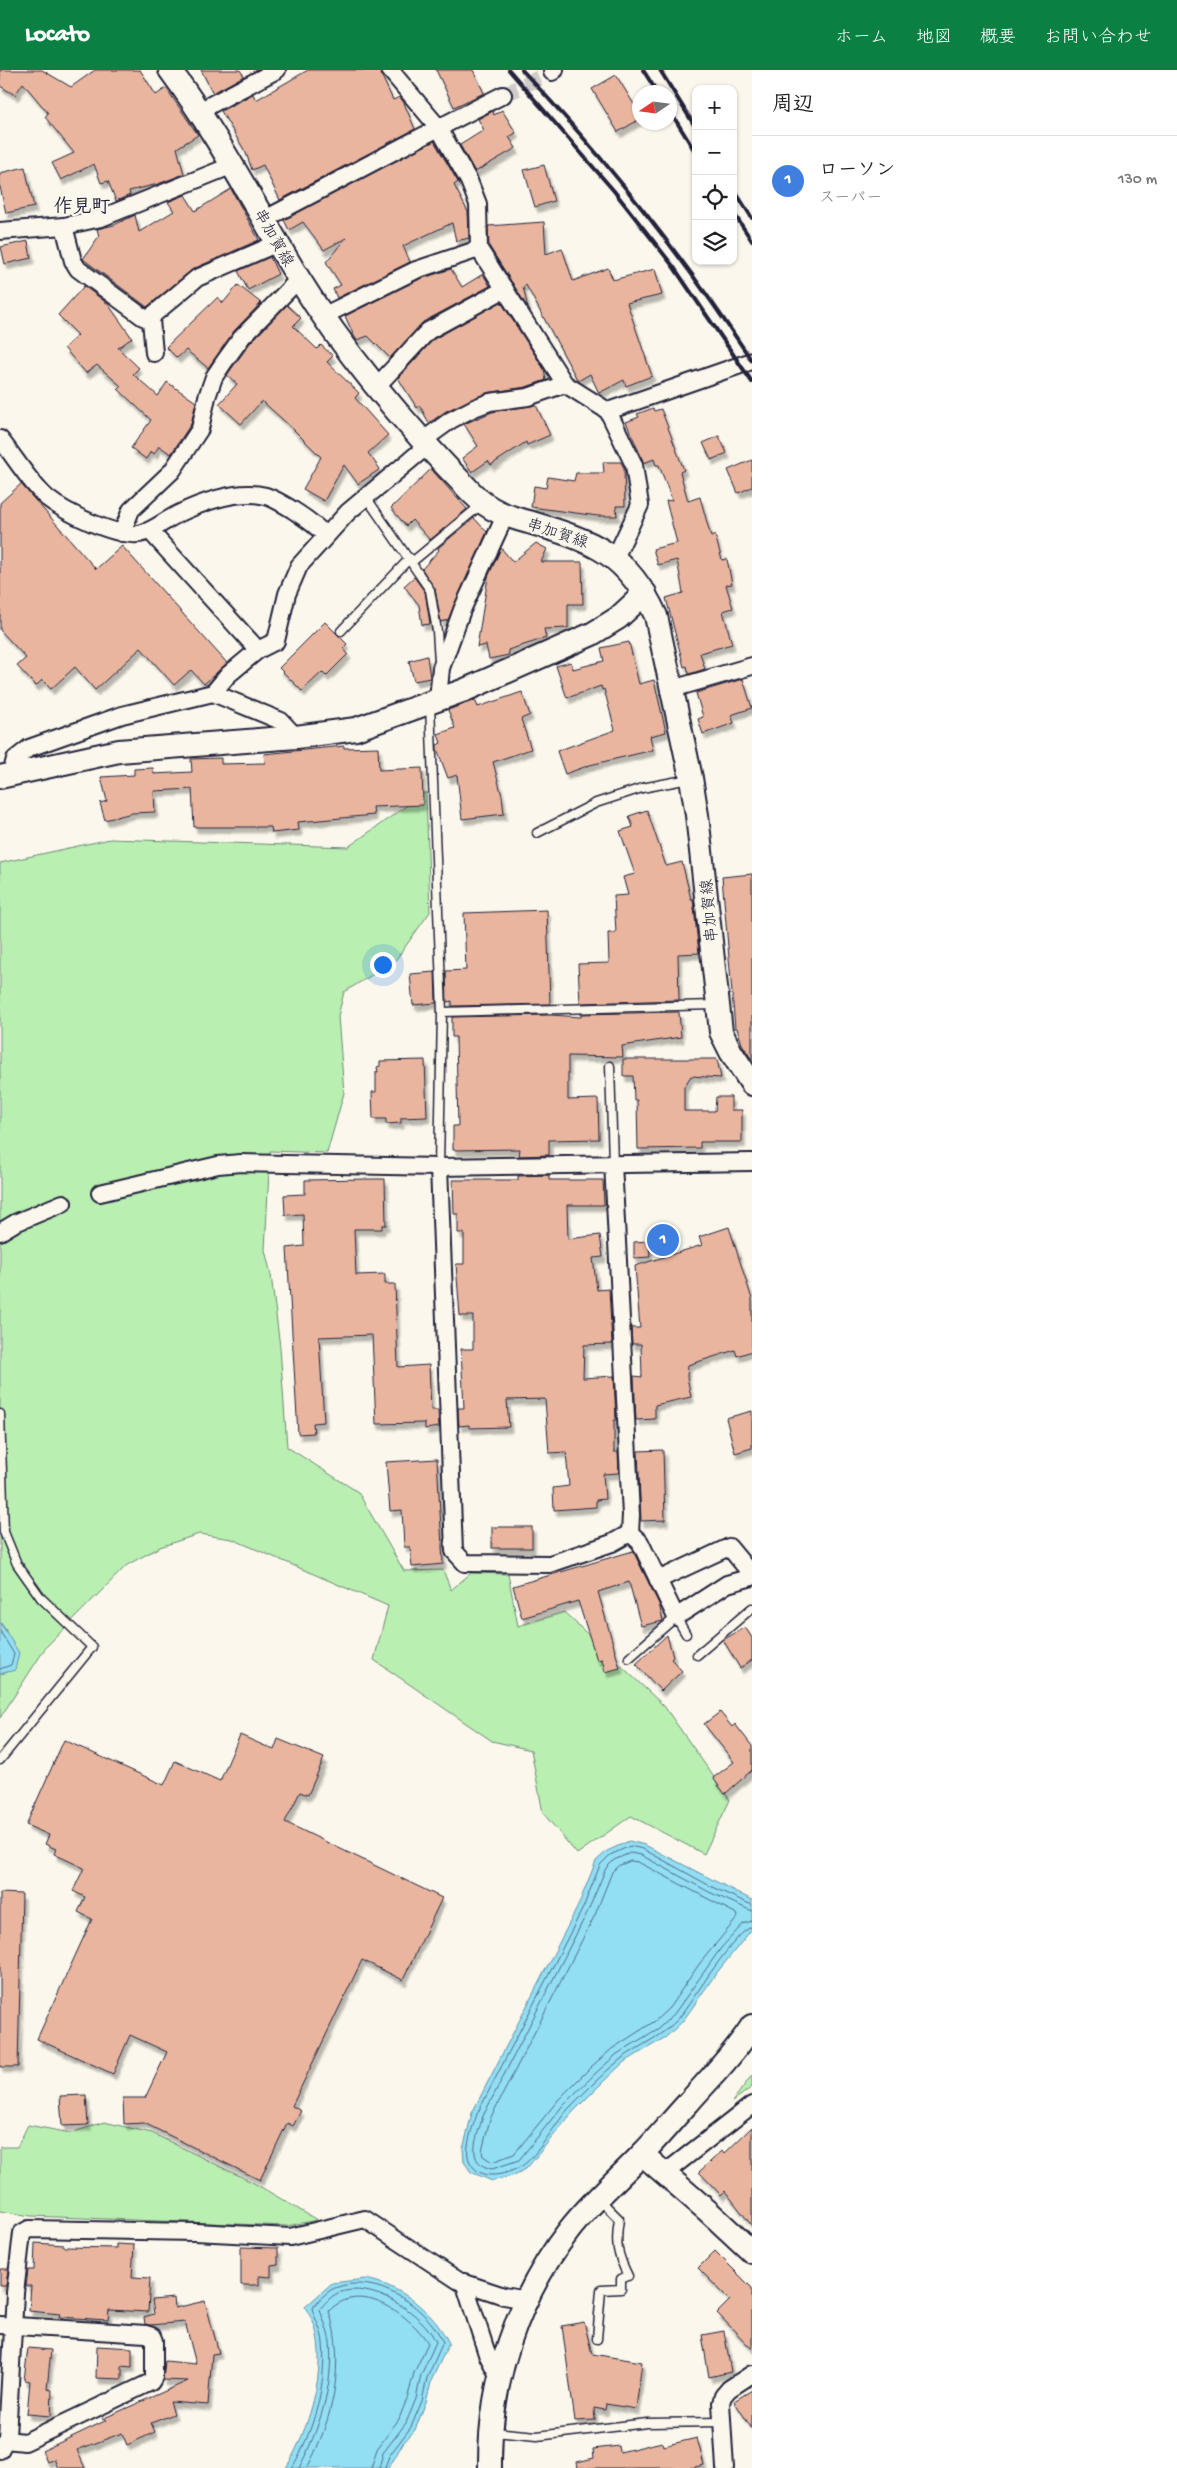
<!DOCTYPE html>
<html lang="ja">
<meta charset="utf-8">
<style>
body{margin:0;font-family:"Gochi Hand","Klee One",sans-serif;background:#f2f2f2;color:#202124}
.controls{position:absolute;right:15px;top:15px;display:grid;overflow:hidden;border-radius:10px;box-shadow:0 1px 4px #0004}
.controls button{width:45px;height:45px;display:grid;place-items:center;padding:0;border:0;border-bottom:1px solid #e0e0e0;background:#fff;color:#202124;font:25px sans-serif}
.compass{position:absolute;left:632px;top:15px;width:45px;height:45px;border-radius:50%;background:#fff;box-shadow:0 1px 4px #0004;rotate:257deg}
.you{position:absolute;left:382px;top:894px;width:18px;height:18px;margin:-12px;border:4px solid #fff;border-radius:50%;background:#1a73e8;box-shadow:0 0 0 8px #1a73e833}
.badge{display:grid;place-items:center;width:32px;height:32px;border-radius:50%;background:#0b8043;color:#fff;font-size:16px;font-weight:700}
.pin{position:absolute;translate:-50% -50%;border:2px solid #fff;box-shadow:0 1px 5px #0006}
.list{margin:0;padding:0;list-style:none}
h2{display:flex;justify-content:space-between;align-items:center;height:65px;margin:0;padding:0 20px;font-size:21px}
h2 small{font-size:16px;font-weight:400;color:#757577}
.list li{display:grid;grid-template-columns:32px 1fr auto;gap:15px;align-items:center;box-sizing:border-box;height:90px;padding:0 20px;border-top:1px solid #e0e0e0}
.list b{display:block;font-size:19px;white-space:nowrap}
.list p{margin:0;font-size:16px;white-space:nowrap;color:#757577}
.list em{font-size:16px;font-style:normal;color:#757577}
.icon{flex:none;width:28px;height:28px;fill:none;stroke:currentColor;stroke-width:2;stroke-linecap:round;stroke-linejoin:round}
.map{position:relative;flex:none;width:752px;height:2398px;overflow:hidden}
header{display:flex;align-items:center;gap:30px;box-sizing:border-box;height:70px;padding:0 25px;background:#0b8043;color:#fff}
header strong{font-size:24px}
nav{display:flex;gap:28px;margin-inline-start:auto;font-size:18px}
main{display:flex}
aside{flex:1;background:#fff}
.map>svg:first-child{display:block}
</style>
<header>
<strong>Locato</strong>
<nav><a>ホーム</a><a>地図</a><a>概要</a><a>お問い合わせ</a></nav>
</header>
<main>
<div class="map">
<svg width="752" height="2398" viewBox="0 0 752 2398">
<defs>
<filter id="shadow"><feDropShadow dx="3" dy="5.5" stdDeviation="1" flood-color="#0004"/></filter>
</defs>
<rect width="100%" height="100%" fill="#fbf7ec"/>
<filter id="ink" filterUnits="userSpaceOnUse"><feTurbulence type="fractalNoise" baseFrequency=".02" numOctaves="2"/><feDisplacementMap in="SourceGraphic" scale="10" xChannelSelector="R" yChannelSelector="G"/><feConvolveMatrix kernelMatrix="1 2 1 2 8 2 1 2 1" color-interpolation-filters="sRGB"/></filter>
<g filter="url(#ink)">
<g fill="#b9efb1" stroke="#6e8876">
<polygon points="426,722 430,842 395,891 344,922 338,946 344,1023 327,1083 270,1081 265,1180 271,1205 280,1277 287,1377 358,1422 404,1501 443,1500 451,1520 471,1503 508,1504 518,1556 564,1542 664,1636 730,1730 704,1784 631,1746 577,1784 543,1743 531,1680 492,1671 374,1590 388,1536 232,1469 199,1464 160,1477 127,1495 46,1577 0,1648 0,1604 8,1602 6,1560 0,1552 0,793 110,769 348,777"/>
<polygon points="752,2005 752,2017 732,2032"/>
<polygon points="104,2052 152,2063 254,2113 317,2150 287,2156 31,2146 0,2141 0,2077 17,2077 28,2055 71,2063"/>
</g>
<g fill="#92def3" stroke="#6593a9">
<polygon points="0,1552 19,1583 15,1600 0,1604"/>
<polygon points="629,1771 645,1775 752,1830 752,1859 715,1905 683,1951 666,1967 623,1993 605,2010 573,2042 526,2099 512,2106 492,2111 471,2102 464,2092 463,2079 472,2043 578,1836 596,1791 607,1781"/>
<path d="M365,2209C400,2215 433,2241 449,2273L432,2309L426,2332L415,2360L403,2373L389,2398H286C308,2361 328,2300 315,2257C313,2250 308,2243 305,2237L332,2213Z"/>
</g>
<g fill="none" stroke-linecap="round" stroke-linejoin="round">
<g stroke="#4f6d85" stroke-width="1">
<polyline points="0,1561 14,1584 11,1595 0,1599"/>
<polygon points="631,1791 638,1792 737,1844 738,1847 700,1893 669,1938 655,1951 613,1978 592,1996 559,2029 514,2084 492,2092 483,2086 482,2081 490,2049 595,1845 612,1802 618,1796"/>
<path d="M752,1835L712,1817L643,1779L630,1776L610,1785L600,1795L583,1838L477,2044C473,2057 463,2080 470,2092C480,2112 505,2105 520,2097C538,2087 556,2051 571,2036C587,2020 603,2003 621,1989C640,1975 663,1966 679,1948C692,1932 736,1859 752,1857"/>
<path d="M752,1841L709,1822L641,1785L630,1783L614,1790L606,1798L588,1841L483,2046C477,2067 464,2093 492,2099L519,2090L564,2034L597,2002L617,1984L659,1958L674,1944L721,1878L743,1854L752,1851"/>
<path d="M292,2398C313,2362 327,2316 323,2273C322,2260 315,2250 312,2238C318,2231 327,2221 335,2218C375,2202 427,2236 443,2272L427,2308L422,2331L411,2357L389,2386L385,2398"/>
<path d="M299,2398C319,2360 334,2315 330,2272C328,2260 323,2250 320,2239C324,2234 331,2226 338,2223C370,2210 423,2242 436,2272L421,2305L416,2329L406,2353L383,2383L379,2398"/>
<path d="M307,2398C333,2350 346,2293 329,2241C359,2209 409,2243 428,2273L414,2303L408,2326L399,2349L377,2379L371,2398"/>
</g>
</g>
<g fill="#eab59e" stroke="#22223b" filter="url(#shadow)">
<polygon points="0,0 42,0 71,17 95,0 140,0 156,25 166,18 198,65 177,78 184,104 158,114 129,121 130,125 116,131 108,111 101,113 94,94 61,110 52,93 74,83 45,47 48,43 23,13 15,25 0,16"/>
<polygon points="201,0 240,0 244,6 213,23"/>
<polygon points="308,0 379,0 393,30 400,27 404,33 415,59 280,130 263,95 252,100 246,83 221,41 253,24 256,30"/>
<polygon points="436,0 473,0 484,23 454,37"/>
<polygon points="616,5 640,44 640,49 618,62 592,19"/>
<polygon points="502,40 516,63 509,67 516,78 475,102 460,75 484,60 478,49 493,41 494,45"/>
<polygon points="434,71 458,112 454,115 468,142 469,168 456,171 452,153 403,176 410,192 337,228 333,219 341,215 326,192 346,168 324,180 303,152 289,160 284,150"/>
<polygon points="544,95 554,131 535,137 524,100"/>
<polygon points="25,97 34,137 6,143 0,117 0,103"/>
<polygon points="231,119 259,170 193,199 147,237 83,189 99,166 97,159 114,155 135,145 139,162 174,141 168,132 185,125 195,141"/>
<polygon points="544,152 546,184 562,178 573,211 608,198 613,210 655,199 662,225 627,233 652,306 626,316 624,310 599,323 590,304 578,311 526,215 523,217 528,238 489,176 488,156"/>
<polygon points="28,171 31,188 5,194 1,177"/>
<polygon points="270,187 278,204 248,220 238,201"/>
<polygon points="451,199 462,217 483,204 490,216 423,252 390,288 368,266 357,270 354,266 345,246 420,209"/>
<polygon points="238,215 261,233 234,261 208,298 186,280 177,288 166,277 218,227 223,233"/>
<polygon points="84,216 108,234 132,268 118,278 139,298 133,304 158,326 167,312 196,332 191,354 171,384 159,376 154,384 151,381 146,389 131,378 151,350 118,319 121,316 97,295 86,303 64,278 78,265 58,245"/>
<polygon points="501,232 544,299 546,310 526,317 486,323 446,341 429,353 420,336 417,338 398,308 434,269"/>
<polygon points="287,235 301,248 293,256 317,279 321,275 333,286 327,292 359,323 355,328 388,365 368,383 380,399 358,414 344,395 324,431 303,419 321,387 292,358 262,331 241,354 219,334 237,314 227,305 232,298 250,273"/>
<polygon points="536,335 550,365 527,375 526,372 491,395 488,391 472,402 462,388 478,376 464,354 492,342"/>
<polygon points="653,338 654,341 661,339 684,400 680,402 688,431 700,427 711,467 715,465 722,490 727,489 732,514 726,515 733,538 723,541 732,574 700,583 705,599 689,604 687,596 684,597 666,528 683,523 677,490 658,495 653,479 677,473 666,431 672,430 659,395 656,395 654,389 644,393 626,352 639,347 637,344"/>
<polygon points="719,366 727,383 711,390 703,373"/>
<polygon points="752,390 752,417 738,423 728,400"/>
<polygon points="603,392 621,392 624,398 625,436 616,436 617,446 598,446 531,437 534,416 546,418 548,407 574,411 576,403 604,403"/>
<polygon points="431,399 467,439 430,470 412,450 406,456 391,438"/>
<polygon points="21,414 96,499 122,476 227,593 204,614 191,600 174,615 141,578 95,620 75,597 51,619 42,610 36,616 17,596 26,588 0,560 0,433"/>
<polygon points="474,448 487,462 448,550 441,552 435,519 422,499 439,480 438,478"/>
<polygon points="536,473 547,479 541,492 582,492 583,534 568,534 568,558 544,559 546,568 508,580 509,585 489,589 486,575 477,577 488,507 501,478 513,492"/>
<polygon points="414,507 425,522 430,554 422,555 419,535 404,516"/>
<polygon points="325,552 347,574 343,578 348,584 326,606 322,602 302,621 279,598"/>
<polygon points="629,572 639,614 654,610 666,662 650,666 653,680 590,695 565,704 557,681 615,660 604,619 602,620 601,616 567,628 556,596 571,592 573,599 604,591 601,578"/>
<polygon points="427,586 430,608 414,611 409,591"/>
<polygon points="743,609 752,638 731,645 734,653 703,664 698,649 703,647 696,623"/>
<polygon points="522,622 530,645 521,649 531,679 493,692 502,726 504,744 462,749 457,705 448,708 437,679 437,675 441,673 438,664 455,658 448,640 475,630 478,637"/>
<polygon points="344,676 344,678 378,677 379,700 422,698 423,735 373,737 374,745 298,752 299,760 272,763 271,757 194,757 192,719 154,721 155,742 132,743 105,750 100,733 107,731 101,707 134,705 134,699 153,698 154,704 192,702 191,689 221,688 221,694 265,693 264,684"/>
<polygon points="647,740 666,796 682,792 691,829 693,829 699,883 678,884 679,930 580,933 578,894 609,893 608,863 616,863 614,826 628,825 623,807 635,804 620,761 633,757 629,746"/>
<polygon points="752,804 752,990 742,974 737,958 735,958 722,807"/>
<polygon points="547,840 550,934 452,936 452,931 447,932 446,901 466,900 464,843"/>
<polygon points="435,902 436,933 413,935 410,904"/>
<polygon points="679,942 681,967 622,976 623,987 568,986 568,1030 598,1029 599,1069 549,1070 549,1085 519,1086 520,1079 453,1080 453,1056 458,1056 456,967 452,967 452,947 551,945 581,947 581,944"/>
<polygon points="623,989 717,989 721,1008 691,1006 684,1017 684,1041 715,1041 716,1027 731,1027 731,1040 742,1040 742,1072 700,1072 700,1078 638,1079 637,1030 634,1030 633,1006 623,1006"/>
<polygon points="425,990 427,1047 401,1048 401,1053 386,1054 386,1049 373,1049 372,1022 376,1022 376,1002 378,1002 377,997 380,996 380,991"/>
<polygon points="549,1105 549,1110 603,1110 604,1135 567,1135 568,1169 600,1165 603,1187 593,1188 597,1220 609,1219 612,1274 584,1275 583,1308 614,1306 616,1350 614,1350 614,1382 618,1382 619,1403 603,1404 605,1429 596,1430 596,1437 554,1440 553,1418 569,1416 566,1382 549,1383 545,1329 507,1330 509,1357 469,1358 469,1355 459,1356 458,1338 464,1338 461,1279 473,1279 473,1246 460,1246 456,1194 464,1194 464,1163 458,1163 458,1144 454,1144 453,1110 518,1110 518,1106"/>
<polygon points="368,1109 385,1109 386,1155 382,1155 382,1159 354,1159 356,1205 385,1204 385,1214 395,1214 398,1297 429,1295 431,1340 438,1340 439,1357 425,1359 425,1353 376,1354 372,1265 319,1267 324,1352 313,1353 314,1363 298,1364 287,1178 304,1176 303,1144 285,1145 284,1125 305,1124 305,1110"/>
<polygon points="729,1157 752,1229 752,1281 737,1286 735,1280 688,1295 687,1307 691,1327 655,1335 655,1349 636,1350 634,1306 642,1307 641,1274 632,1274 631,1258 640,1258 635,1196 702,1175 699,1167"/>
<polygon points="649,1171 650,1187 634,1188 634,1172"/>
<polygon points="752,1341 752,1378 735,1383 726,1348"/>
<polygon points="663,1380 665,1450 641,1451 638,1381"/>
<polygon points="437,1389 443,1494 412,1497 410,1477 404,1477 402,1440 390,1441 386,1392"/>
<rect x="492" y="1457" width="40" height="21"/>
<polygon points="633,1481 659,1534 663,1551 641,1556 629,1512 598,1522 620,1598 605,1602 602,1589 597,1590 578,1531 522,1548 513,1516"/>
<polygon points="745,1557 752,1568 752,1590 740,1598 723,1570"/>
<polygon points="667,1565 673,1587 671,1589 682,1601 661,1621 636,1594"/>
<polygon points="720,1642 732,1657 735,1654 752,1676 752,1700 725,1724 713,1708 734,1692 704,1654"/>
<polygon points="240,1665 274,1680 278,1669 324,1688 308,1725 300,1722 285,1752 442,1828 403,1910 362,1890 292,2036 301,2041 293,2056 287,2053 260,2110 144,2053 124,2054 123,2028 145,2028 167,1982 130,1965 113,2004 37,1969 92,1849 78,1842 85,1827 73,1821 84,1798 54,1784 56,1779 45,1774 49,1765 26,1755 64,1670 164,1715 175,1691 220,1711"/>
<polygon points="0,1823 22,1824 18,1997 0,1997"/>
<polygon points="86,2025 88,2055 62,2056 60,2026"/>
<polygon points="752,2057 752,2156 725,2121 721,2125 699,2102 722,2081 724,2084"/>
<polygon points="35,2173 64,2175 64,2177 116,2178 116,2174 134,2175 132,2207 150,2208 148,2242 109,2240 108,2250 59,2247 60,2244 29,2241 31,2216 26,2216 28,2200 34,2200"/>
<polygon points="241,2177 278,2178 278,2195 271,2196 271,2207 259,2206 259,2215 241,2215"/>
<polygon points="715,2181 752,2218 752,2279 717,2243 730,2230 698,2198"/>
<polygon points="0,2199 8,2199 6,2216 0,2216"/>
<polygon points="174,2228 175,2238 205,2231 219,2283 212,2284 208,2335 170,2332 174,2344 151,2353 155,2362 127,2375 122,2363 77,2380 85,2398 58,2398 54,2389 47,2392 42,2381 107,2350 102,2349 188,2311 163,2310 165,2291 196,2294 185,2252 150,2255 145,2254 144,2247 154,2244 152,2230"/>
<polygon points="584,2252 592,2284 642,2292 636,2339 606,2334 605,2340 594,2338 595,2350 575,2351 562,2256"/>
<polygon points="724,2261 731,2302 709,2307 702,2265"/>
<polygon points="97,2276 132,2278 132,2297 122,2296 122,2309 96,2308"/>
<polygon points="28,2278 51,2280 47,2319 52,2320 51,2346 27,2344 30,2311 24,2310"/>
<polygon points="752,2320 752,2359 734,2331"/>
<polygon points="697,2368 704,2395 690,2398 578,2398 577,2392 594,2388 593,2379 619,2376 620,2382 662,2372 663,2376"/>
</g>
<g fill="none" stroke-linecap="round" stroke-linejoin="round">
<polyline stroke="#d0ccc9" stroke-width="16" stroke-dasharray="16 8" stroke-linecap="butt" points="503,25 552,2"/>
<g stroke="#22223b" stroke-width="11">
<g id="lane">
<polyline points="366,427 430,520 437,561 439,592"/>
<polyline points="412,492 482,434"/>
<polyline points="341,561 410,488"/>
<polyline points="430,635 442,942"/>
<polyline points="537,763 596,733 642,718 689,709"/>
<polyline points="610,996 613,1093"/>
<polyline points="439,1097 442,942 715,935"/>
<polyline points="0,1344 4,1462 17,1494 41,1528 92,1577 0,1690"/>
<polyline points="697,1585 752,1538"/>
<polyline points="629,1588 676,1547 686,1564"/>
<path d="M597,2269L601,2220L621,2219V2209L628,2206C617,2184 615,2174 619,2149L599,2129"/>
<polyline points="494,2362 537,2366 647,2353 722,2352"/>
</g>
</g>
<g stroke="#22223b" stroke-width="20">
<g id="street">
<polyline points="390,0 438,57 469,111 478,134 479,179 565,314 608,341 634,395 640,435 615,488"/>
<polyline points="552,2 555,0"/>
<polyline points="199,41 277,0"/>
<path d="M265,149C344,108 423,65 503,25"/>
<polyline points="64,156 73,191 78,199 143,247 151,250"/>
<polyline points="0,161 64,156 101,148 233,95"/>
<polyline points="323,246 416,200 479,179"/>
<polyline points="154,283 151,250 154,244 197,208 278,173"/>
<polyline points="377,316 428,261 505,219"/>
<polyline points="608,341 752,291"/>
<path d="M0,369C14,386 30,413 47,428C66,443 114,466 138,464C151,463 165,450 178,444C203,432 237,419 266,426C275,429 285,435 293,440C305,448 315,454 325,465"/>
<polyline points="422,371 451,350 474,338 490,332 528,327 565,314"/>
<polyline points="150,461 258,580"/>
<polyline points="122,463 131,440 172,401 200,359 207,327 214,307 224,292 242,267 299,209"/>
<polyline points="672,619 752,596"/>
<polyline points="213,623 281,651 296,667"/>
<polyline points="438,629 441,598 462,540 505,446"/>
<polyline points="11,705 15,689 29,678 122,645 213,623 228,605 258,580 276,571 287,524 299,496 348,442 427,376"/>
<polyline points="613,1093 631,1445 630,1463"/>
<polyline points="439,1097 454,1481 465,1493 550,1494 612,1473 630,1463"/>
<polyline points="100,1123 218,1095 241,1093 439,1097 752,1092"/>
<polyline points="0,1162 15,1153 63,1133"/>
<polyline points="630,1463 640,1472 676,1547 727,1514 752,1507"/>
<polyline points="658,1510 729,1477 752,1505"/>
<polyline points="665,2103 752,2035"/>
<polyline points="464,2212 487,2284 499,2307"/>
<polyline points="0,2255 146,2264 152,2266 154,2271 154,2307 151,2312 25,2372 5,2370"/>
<polyline points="0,2380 7,2367 15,2223 22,2163 29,2159 195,2162 290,2167 365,2149 459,2211 504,2226 528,2230"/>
<polyline points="725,2398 721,2333 723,2326 729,2319 752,2304"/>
</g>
</g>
<g stroke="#22223b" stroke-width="26">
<g id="secondary">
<path d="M170,0C219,66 256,139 299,209C347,287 408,358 472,423C489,441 509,447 532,453C593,471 628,484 656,546L691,708L697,745L721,962L731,982L752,1014"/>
<polyline points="0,707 119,681 296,667 356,659 465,620 592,564 618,548 645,523"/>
<polyline points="642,2084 709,2142 752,2182"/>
<path d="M490,2398C489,2312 517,2227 570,2159C591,2132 617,2110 641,2085C658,2068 673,2049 689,2032C711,2007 734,1984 752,1956"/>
</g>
</g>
<use href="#lane" stroke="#fbf7ec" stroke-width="8"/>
<use href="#street" stroke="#fbf7ec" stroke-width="16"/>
<use href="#secondary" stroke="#fbf7ec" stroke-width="22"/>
<g stroke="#22223b" stroke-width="4">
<polyline points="509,0 614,121 673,196 752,312"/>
<path d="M522,0C607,90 684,188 752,291"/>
<polyline points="643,0 657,22"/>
<polyline points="660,0 696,58"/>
<polyline points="670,41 696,83"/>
<polyline points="733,118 752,148"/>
<polyline points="733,142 752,171"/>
</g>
</g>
</g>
<g text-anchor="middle" stroke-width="4.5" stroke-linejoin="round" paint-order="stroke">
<g font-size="16" fill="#22223b" stroke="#fbf7ec">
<text transform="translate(275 167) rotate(60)" y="6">串加賀線</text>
<text transform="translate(558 462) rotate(18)" y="6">串加賀線</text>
<text transform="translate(708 841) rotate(-95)" y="6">串加賀線</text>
</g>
<g font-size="19" font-weight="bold" fill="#22223b" stroke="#fbf7ec">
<text x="82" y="142">作見町</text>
</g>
</g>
</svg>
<div class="controls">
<button>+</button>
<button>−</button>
<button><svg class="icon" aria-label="locate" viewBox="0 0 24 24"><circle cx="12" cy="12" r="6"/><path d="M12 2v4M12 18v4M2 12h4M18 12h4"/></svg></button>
<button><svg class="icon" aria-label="layers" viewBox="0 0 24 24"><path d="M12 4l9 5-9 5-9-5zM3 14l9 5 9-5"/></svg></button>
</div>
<svg class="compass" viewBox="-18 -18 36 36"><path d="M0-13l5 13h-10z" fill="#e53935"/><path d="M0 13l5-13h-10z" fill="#757577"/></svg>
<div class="you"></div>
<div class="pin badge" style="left:663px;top:1170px;background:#3f7fe0">1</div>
</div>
<aside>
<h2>周辺<small></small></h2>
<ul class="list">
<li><span class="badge" style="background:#3f7fe0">1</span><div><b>ローソン</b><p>スーパー</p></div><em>130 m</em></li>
</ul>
</aside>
</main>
